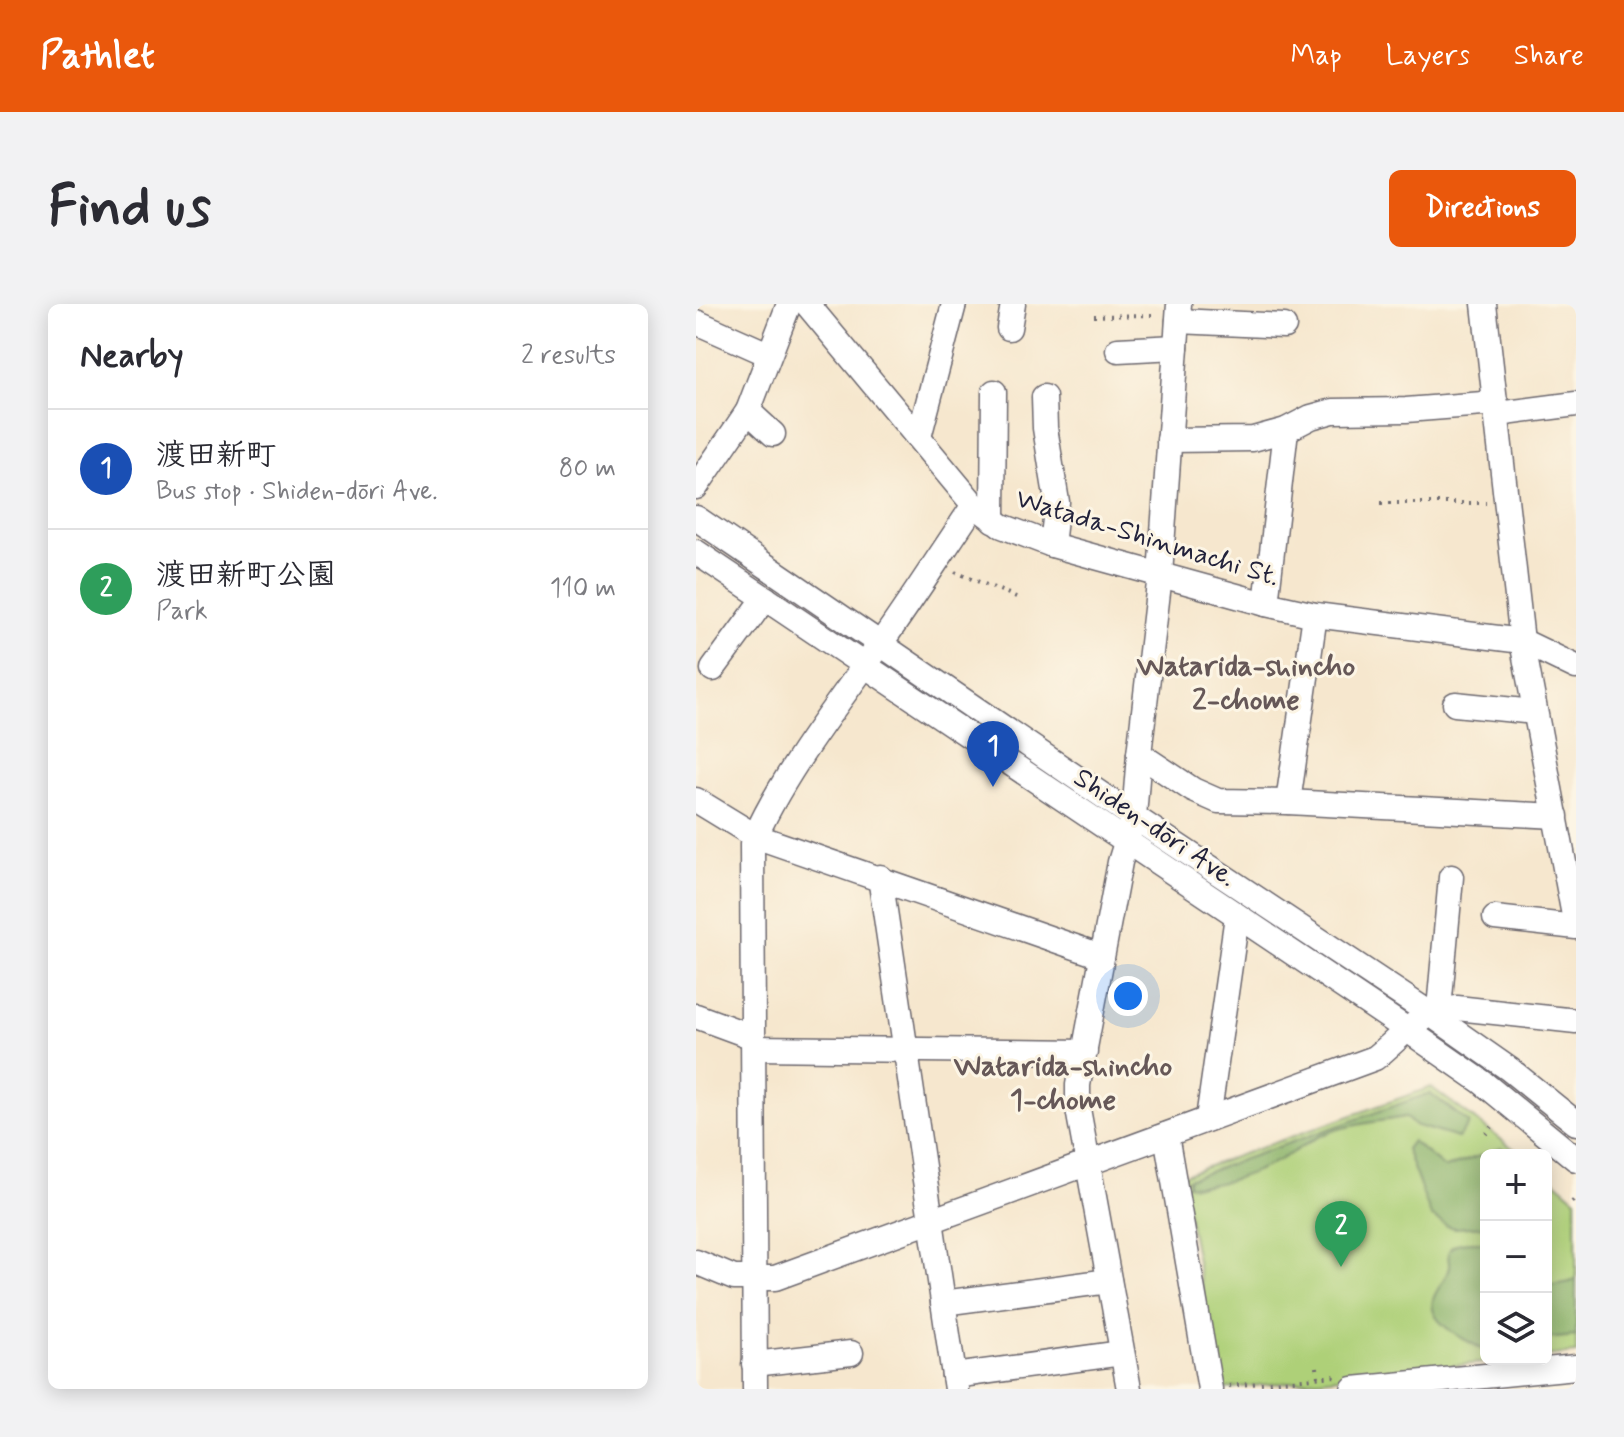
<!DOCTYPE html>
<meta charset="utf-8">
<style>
body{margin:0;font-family:Mynerve,"Klee One",sans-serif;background:#f2f2f3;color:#2b2b33}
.controls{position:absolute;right:24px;bottom:24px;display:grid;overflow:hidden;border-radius:12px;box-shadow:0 4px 20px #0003}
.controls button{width:72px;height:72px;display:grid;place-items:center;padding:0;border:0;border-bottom:2px solid #e1e1e2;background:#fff;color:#2b2b33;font:40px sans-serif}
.you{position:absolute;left:432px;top:692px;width:28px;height:28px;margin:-20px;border:6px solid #fff;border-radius:50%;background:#1a73e8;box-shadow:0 0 0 12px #1a73e833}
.badge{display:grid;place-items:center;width:52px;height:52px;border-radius:50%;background:#ea580c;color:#fff;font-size:26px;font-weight:700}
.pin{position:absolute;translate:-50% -66px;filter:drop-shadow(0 2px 4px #0008)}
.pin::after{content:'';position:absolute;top:42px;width:28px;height:24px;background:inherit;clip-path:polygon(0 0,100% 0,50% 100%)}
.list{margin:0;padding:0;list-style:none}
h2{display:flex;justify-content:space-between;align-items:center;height:104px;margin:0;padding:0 32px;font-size:34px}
h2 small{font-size:26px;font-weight:400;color:#7c7c81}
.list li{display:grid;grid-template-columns:52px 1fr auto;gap:24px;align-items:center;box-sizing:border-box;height:120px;padding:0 32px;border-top:2px solid #e1e1e2}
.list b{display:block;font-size:30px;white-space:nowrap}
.list p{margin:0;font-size:26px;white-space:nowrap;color:#7c7c81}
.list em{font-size:26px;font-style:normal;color:#7c7c81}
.icon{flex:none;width:44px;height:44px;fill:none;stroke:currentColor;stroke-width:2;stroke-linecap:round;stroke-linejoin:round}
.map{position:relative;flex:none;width:880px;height:1085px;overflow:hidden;border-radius:12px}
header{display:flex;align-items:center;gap:48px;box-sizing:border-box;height:112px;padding:0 40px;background:#ea580c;color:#fff}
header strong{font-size:38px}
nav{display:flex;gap:44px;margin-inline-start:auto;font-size:28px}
.intro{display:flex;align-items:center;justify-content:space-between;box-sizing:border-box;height:192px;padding:0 48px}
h1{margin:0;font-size:56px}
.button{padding:20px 36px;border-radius:12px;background:#ea580c;color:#fff;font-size:28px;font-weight:700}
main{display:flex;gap:48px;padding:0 48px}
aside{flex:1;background:#fff;border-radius:12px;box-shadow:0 4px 20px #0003}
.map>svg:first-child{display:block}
</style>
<header>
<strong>Pathlet</strong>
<nav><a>Map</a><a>Layers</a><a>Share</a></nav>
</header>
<div class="intro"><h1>Find us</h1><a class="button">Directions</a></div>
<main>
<aside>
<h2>Nearby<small>2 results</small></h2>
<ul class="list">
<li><span class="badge" style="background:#1a4fb4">1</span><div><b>渡田新町</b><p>Bus stop · Shiden-dōri Ave.</p></div><em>80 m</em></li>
<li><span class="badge" style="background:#2e9e5b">2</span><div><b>渡田新町公園</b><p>Park</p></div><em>110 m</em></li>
</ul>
</aside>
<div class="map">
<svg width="880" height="1085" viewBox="0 0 880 1085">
<rect width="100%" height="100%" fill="#fcf5e5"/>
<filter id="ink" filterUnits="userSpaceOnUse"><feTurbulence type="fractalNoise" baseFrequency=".0125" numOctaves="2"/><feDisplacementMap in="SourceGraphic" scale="16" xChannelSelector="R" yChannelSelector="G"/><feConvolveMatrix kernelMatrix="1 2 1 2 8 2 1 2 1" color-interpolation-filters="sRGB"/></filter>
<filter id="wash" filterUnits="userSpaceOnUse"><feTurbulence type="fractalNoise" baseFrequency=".006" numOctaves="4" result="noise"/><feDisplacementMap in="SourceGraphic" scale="32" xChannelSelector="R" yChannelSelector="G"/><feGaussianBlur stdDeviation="1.8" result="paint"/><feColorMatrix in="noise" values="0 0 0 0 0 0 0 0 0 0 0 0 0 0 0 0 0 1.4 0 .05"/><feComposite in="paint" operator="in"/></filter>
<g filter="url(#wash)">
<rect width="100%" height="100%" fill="#f6e7ce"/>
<g fill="#aed078" stroke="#68795a" stroke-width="2">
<polygon points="735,783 826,851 790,851 790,1055 825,1055 525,1085 485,872"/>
<polygon points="850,869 880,895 880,1049 850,1052"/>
</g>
<g fill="#8ab268" stroke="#566a52" stroke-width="2">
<path d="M734,789L773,819L762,834L718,821L709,813C682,818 650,820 624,832C613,837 603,845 592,851C567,866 522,885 492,881V875Z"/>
<polygon points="716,837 749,864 806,844 815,851 790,851 790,922 759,924 751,922 735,912 710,845"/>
<path d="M790,938V1046H787C773,1037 751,1028 741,1014C727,993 749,983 753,963C754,957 750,951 754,945C762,935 779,939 790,938Z"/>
<polygon points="880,975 880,1032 850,1035 850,982 874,978"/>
</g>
</g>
<g filter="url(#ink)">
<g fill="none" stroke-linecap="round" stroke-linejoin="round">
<g stroke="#6c676e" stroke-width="27">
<g id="minor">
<polyline points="111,0 278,201 306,222 356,241 570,300 619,311 826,337 880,363"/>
<polyline points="788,0 826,337 880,622"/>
<polyline points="482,17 588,22"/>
<polyline points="0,18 72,50"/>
<polyline points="313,24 317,0"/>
<polyline points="422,46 480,43"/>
<polyline points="348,93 349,124 361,198 356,241"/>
<polyline points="52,107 77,130"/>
<polyline points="802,110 880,100"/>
<polyline points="223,133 258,0"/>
<polyline points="473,136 557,135 590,126 615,113 637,107 710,106 800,99"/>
<polyline points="0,183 52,107 93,0"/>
<polyline points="0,214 438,513 733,709 813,765 880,819"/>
<polyline points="297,216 298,88"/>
<polyline points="0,248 710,725 786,778 880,855"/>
<polyline points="570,300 590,126"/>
<polyline points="17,365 69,294"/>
<polyline points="759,400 839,408"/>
<polyline points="443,450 497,486 522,497 592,498 860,512"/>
<polyline points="0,496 59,532 405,652"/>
<polyline points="592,498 619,311"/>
<polyline points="184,573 260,1085"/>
<polyline points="799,614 880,623"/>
<polyline points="743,705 755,573"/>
<polyline points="0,712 57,733"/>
<polyline points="58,744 389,748"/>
<polyline points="512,815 541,612"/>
<polyline points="470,831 514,1085"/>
<path d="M0,958L38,974H79L679,754C707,732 722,707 761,704L880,717"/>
<polyline points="247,999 413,977"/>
<polyline points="58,1060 155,1049"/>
<polyline points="258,1072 426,1049"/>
<path d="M59,1085L56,540C86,470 141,401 185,339C217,294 247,247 278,201"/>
<polyline points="433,1085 382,805 382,781 424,558 438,513 443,450 464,271 483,0"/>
<polyline points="657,1085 880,1063"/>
</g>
</g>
<g stroke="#6c676e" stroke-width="4" stroke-dasharray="2 6" stroke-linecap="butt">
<polyline points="398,12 460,11"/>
<polyline points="685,199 790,199"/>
<polyline points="259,268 325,295"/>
<polyline points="790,830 796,823"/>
<polyline points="876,898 880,894"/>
<polyline points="621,1063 622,1074"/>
<polyline points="533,1082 640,1072"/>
</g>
<use href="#minor" stroke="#fff" stroke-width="24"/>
</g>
</g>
<g text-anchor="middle" stroke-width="6" stroke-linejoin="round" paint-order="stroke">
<g font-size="28" fill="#22223b" stroke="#fcf5e5">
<text transform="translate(452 232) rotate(17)" y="10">Watada-Shinmachi St.</text>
<text transform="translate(460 522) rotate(34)" y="10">Shiden-dōri Ave.</text>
</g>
<g font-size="30" font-weight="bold" fill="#665858" stroke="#fcf5e5">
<text x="550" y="371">Watarida-shincho<tspan x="550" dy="34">2-chome</tspan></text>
<text x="367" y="771">Watarida-shincho<tspan x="367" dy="34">1-chome</tspan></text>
</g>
</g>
</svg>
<div class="controls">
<button>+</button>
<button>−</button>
<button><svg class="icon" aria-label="layers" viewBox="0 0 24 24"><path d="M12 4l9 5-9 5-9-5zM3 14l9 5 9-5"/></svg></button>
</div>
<div class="you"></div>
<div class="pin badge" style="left:297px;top:483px;background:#1a4fb4">1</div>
<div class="pin badge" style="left:645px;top:963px;background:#2e9e5b">2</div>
</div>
</main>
